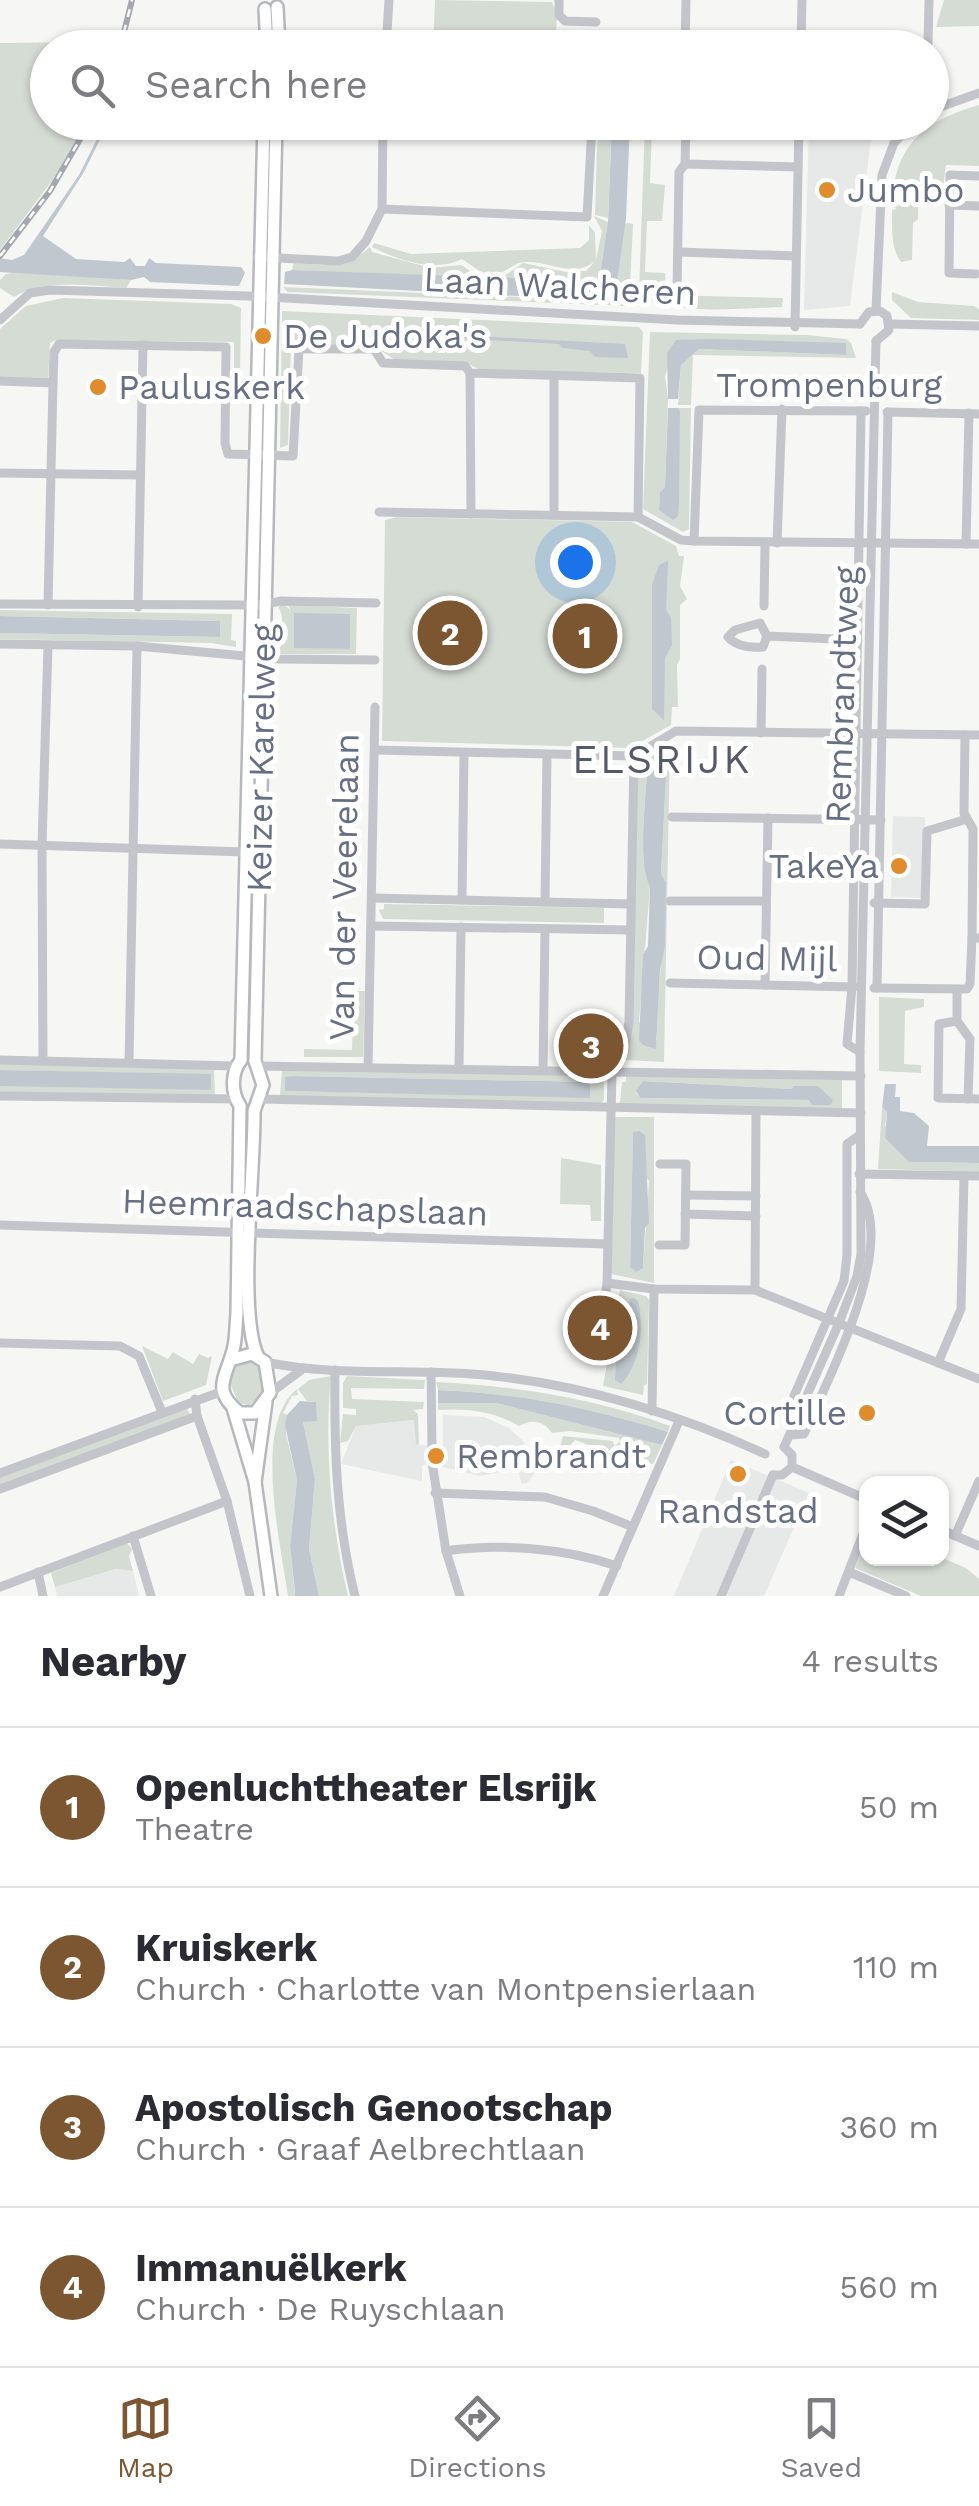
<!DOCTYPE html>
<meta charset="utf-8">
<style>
body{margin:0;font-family:"Work Sans",sans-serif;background:#f7f7f7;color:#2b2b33}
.controls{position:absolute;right:30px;bottom:30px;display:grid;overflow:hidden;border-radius:20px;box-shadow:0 2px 8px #0004}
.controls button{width:90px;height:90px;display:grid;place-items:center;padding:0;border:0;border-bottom:2px solid #e1e1e2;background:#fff;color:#2b2b33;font:50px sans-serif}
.you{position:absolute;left:575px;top:562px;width:35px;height:35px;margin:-25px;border:8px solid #fff;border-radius:50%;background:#1a73e8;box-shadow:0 0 0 15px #1a73e833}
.badge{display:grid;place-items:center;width:65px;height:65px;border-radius:50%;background:#7c5630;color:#fff;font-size:32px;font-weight:700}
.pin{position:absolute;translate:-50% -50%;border:5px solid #fff;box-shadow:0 2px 10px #0006}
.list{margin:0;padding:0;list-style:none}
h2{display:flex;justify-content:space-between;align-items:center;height:130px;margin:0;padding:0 40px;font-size:42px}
h2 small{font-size:32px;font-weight:400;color:#7c7c81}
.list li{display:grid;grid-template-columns:65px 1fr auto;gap:30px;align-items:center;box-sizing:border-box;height:160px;padding:0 40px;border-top:2px solid #e1e1e2}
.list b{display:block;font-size:38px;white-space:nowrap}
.list p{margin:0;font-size:32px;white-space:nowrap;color:#7c7c81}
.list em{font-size:32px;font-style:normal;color:#7c7c81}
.icon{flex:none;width:55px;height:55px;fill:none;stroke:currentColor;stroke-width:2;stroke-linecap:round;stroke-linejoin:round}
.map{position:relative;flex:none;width:979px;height:1596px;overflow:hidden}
.search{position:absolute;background:#fff;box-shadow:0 2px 8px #0004;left:30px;right:30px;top:30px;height:110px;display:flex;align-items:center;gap:25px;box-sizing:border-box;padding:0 35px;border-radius:55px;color:#7c7c81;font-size:38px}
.sheet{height:770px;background:#fff}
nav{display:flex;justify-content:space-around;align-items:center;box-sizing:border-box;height:140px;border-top:2px solid #e1e1e2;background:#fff;font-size:28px;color:#7c7c81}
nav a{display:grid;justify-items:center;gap:5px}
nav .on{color:#7c5630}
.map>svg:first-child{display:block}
</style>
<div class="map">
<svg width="979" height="1596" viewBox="0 0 979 1596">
<rect width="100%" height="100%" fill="#f6f7f4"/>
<g fill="#e7e8e8">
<polygon points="809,123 873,123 850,306 804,310"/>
<polygon points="893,816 925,817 923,898 891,897"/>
<polygon points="443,1415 484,1417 509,1428 524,1442 535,1473 527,1483 522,1484 517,1469 480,1476 430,1464 422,1465 422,1481 341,1464 356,1426 415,1420 416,1445 443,1446"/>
<polygon points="731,1460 809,1493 764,1596 674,1596"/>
<polygon points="116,1569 133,1571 139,1596 57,1596 55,1587"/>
</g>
<g fill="#d5dcd4" fill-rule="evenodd">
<polygon points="435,0 552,2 557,15 556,35 560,36 560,47 545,47 545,35 539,35 537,47 433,48"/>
<polygon points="944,0 979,0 979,26 936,27"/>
<polygon points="84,42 101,47 48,48 48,122 87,123 57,174 0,250 0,43"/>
<path d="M979,105V166L946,165L942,195H938L937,186L919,184L918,219L913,223L912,260L901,262C891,249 892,229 892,210L897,209L892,206C894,145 923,121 979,105Z"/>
<polygon points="602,123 612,123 608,218 595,215 597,145"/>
<path d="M645,123H672V131H652L650,183L665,185L662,221H647L645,272L665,273L666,295L783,298L782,307C748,308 662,317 639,293Z"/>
<path d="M594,216L608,222L599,281L491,278L504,276L523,263L566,272L586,271L595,261C574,279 550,261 526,262C512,262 506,275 490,274C478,272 471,265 462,259C434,273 398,260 372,247L374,243L411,254L580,248L589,240V225L595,233L596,260L602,231Z"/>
<polygon points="628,223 633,224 629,306 288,292 283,287 613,301 625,224"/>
<path d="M370,247L372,252L431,268L461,265L481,278L292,270L294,263C327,265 344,270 370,247Z"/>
<path d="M19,272L131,280L126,288C90,286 47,278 14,297L0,288V280L6,274Z"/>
<polygon points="892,292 918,302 974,306 979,309 979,320 911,318 892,300"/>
<polygon points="63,298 231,304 241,308 240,378 234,378 234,342 56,340 50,343 48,380 0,379 0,329 26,306"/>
<polygon points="282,311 639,327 643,332 641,373 482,371 467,363 397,361 375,347 291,345 288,445 280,448"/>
<polygon points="650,332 807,335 846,339 851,343 856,358 693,355 691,405 678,405 681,365 699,349 846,355 846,344 676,341 665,376 668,399 665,487 660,492 659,510 678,516 678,408 691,408 689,529 683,532 643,509"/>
<polygon points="397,517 632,522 676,546 679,556 684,556 680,586 687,599 680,605 680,659 677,665 678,707 672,707 671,725 630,748 382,741 385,520"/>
<polygon points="278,605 285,605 291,611 288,605 357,608 356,654 277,654 277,648 281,647 282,616"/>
<polygon points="0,610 232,614 231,640 236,641 236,647 211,643 0,639 0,633 219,637 220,621 0,616"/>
<path d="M670,743L664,1062L625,1060L637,763ZM655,764L666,777L661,874L666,882C665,936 657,987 657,1041L639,1022L650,887C637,864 646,800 647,770Z"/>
<polygon points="384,904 604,908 604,923 383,919 379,910 384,909"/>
<polygon points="354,991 365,991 363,1057 304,1057 304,1049 352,1050"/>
<polygon points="879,997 924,999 924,1007 905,1011 904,1064 921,1065 921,1073 879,1071"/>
<polygon points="0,1063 214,1069 215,1093 213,1096 0,1093 0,1086 211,1075 0,1070"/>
<path d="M282,1070L602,1075L604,1078V1100L600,1104L284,1097L280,1095ZM293,1076L590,1082V1097L286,1091Z"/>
<path d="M626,1075L842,1080V1110L625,1105L620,1103L622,1082H626ZM644,1081L792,1089L829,1105L809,1100L640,1098L636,1093Z"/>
<polygon points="882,1107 887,1112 885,1126 909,1162 979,1163 979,1172 878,1169"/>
<path d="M611,1117H654V1283L611,1274ZM633,1133L645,1135V1176L649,1181L643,1268L630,1267Z"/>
<polygon points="561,1158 601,1165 601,1221 591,1221 590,1205 560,1204"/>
<polygon points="620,1290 646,1296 649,1300 647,1384 644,1385 643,1395 603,1386"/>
<polygon points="142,1346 168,1359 173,1352 193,1364 199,1354 208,1358 212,1356 206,1385 163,1401"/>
<polygon points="248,1360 257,1364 265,1377 262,1393 249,1406 238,1402 230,1383 237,1364"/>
<path d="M331,1376C324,1449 331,1525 348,1596H319L309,1549L315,1479L303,1422L312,1421L316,1402L307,1401L298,1389L309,1380Z"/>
<polygon points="347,1376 425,1380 424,1389 351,1388 352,1399 424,1402 423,1409 413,1410 418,1414 419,1445 416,1445 414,1420 356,1426 348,1441 340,1443 343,1414 356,1415 356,1409 343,1408 343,1383"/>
<path d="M436,1382C516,1386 595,1398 670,1426L668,1432C593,1408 517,1393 438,1390Z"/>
<path d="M297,1389L298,1395L292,1396L283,1413L287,1415L286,1434L297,1480L290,1546L295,1596H288C281,1546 252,1424 297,1389Z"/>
<path d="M438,1403H496L662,1445L653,1464L647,1463V1471L642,1469L644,1463L626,1455L624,1458L575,1440L562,1455L559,1451L563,1436L613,1441L614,1446L620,1442L619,1438L570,1431L552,1433C543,1420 531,1419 519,1426C493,1411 467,1408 438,1410Z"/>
<polygon points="187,1408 190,1415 0,1485 0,1477"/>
<polygon points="866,1538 866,1558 942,1558 966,1568 979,1579 979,1596 921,1596 855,1568"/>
<polygon points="127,1543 132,1549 129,1556 133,1571 116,1569 55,1587 51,1573"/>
</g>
<g fill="#c1c7cf">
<polygon points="105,123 108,123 84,172 43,236 76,259 124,262 130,258 136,266 145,266 149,258 156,263 241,267 245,273 239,286 150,282 144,277 131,280 0,272 0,258 12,260 24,255 79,175"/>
<polygon points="612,123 630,123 626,219 614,301 284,284 285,272 292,270 599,281 608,222"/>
<polygon points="418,333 625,344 628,358 595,357 590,351 562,348 559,344 419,336"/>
<polygon points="712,339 846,343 846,355 699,349 681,365 678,399 668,399 667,353 676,340"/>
<polygon points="668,408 678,408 680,412 679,504 678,516 673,520 659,510 660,492 665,487"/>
<polygon points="668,561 666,610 671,618 672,645 665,658 664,720 652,709 652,585 659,565"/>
<polygon points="294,613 350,614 350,649 294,648"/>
<polygon points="0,616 220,621 220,637 0,633"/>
<path d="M655,764L666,777L661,874L666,882L665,945L660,970L656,1049L643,1045L639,1040L643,955L648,946L650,887C637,864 646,800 647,770Z"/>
<polygon points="0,1070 211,1074 211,1090 0,1086"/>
<polygon points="293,1076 590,1082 590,1098 285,1091 285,1077"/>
<polygon points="643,1081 792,1089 794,1086 818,1086 833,1100 830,1105 812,1105 809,1100 640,1098 636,1091"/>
<polygon points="885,1084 896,1084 895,1097 900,1097 900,1111 914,1113 929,1126 927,1146 979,1146 979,1163 909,1162 885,1138 887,1112 882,1107"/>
<polygon points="639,1131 645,1135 649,1223 645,1228 643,1268 636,1272 630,1267 633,1132"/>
<path d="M634,1298L638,1301C644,1329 641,1363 621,1384L615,1380L616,1362L623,1354L630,1299Z"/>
<path d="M438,1390C517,1393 593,1408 668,1432L662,1445L496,1403H438Z"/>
<polygon points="300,1401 316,1402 317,1421 303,1422 315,1479 309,1549 319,1596 295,1596 295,1592 290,1546 297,1480 285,1425 287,1415"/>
</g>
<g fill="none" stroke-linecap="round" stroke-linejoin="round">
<g stroke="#b6b8be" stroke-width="16">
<g id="major">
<polyline points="277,7 279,48"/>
<polyline points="265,9 267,48"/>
<polyline points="241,1060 264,122"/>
<polyline points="255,1061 276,122"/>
<path d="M255,1061L263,1085L254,1111C255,1167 237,1314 258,1357"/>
<path d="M240,1106C231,1092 231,1073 241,1060"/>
<path d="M230,1360L252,1354L265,1362L270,1393L255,1413H240C209,1389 228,1376 234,1346C236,1336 236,1324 237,1313L240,1106"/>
<polyline points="233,1408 255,1482 271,1596"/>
<polyline points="255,1482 266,1402"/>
</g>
</g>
<g stroke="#c3c5ca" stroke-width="9">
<polyline points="559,0 559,15 565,21 596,22"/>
<polyline points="801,42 928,44 929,0"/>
<polyline points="801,45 802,0"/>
<polyline points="386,48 389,0"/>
<polyline points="685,48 686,0"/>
<polyline points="932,110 979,93"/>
<polyline points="685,164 798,167"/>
<polyline points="949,205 979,206"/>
<polyline points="382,209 587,217 592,125 538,122"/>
<polyline points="679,252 796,256"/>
<polyline points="258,257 338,261 352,257 366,241 382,209 383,122"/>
<polyline points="976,274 949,273 950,175 979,176"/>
<polyline points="677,292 679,172 685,164 686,122"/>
<polyline points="876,310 882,175 894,143 914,122"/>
<polyline points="0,320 30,293 50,290 248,296 677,320 860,324"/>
<polyline points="860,324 869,312 880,311 887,316 889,330 876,341"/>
<polyline points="890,324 979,326"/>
<polyline points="795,327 799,122"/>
<polyline points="470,373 471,514"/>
<polyline points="554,376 554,515"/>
<polyline points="0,381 53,383 54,352 59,344 226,347 225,443 228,454 293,456 299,349 374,349 383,363 465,366 470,373 640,378 638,517"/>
<polyline points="887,412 979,414"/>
<polyline points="0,473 140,475"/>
<polyline points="379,512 638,517 681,540 694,541 979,544"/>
<polyline points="694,541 699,410 866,411"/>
<polyline points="777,543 782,409"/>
<polyline points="966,544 969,413"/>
<polyline points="0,604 264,605 280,601 376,603"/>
<polyline points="48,605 53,383"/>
<polyline points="764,606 765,544"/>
<polyline points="138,607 143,345"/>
<path d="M767,636L763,647C750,648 737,647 728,637L735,630L760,623L767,636L858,640"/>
<polyline points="0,644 137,646 279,659 375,660"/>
<polyline points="761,733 762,669"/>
<polyline points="965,735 964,813 973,829 972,938"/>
<polyline points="375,750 634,756 676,731 979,735"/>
<polyline points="672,817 881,820"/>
<polyline points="0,844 245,852"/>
<polyline points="373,898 631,904"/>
<polyline points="462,900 464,753"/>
<polyline points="670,901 766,901"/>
<polyline points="545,902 547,755"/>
<polyline points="874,903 925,904 927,831 967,819"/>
<polyline points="372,926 630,930"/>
<polyline points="670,983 854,987"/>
<polyline points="765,985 768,818"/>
<polyline points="874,988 967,989 970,984 972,938 979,938"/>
<polyline points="877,988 888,412"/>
<polyline points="957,990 957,1021 970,1039 968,1099"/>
<polyline points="957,1021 939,1024 938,1098 979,1099"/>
<polyline points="860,1052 847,1044 852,987 861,411"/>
<polyline points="0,1060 236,1066"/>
<polyline points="43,1060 42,846 48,645"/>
<polyline points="129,1063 137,646"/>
<polyline points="258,1066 861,1076"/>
<polyline points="368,1067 375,707"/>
<polyline points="459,1069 461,927"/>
<polyline points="543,1070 545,929"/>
<polyline points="0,1096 236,1099"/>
<polyline points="260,1099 861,1113"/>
<polyline points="859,1174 979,1176"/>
<polyline points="686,1195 756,1196"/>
<polyline points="685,1214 756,1216"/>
<polyline points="0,1225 608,1244"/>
<polyline points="659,1245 685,1245 686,1164 660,1164"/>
<polyline points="607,1283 654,1289 755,1290 979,1379"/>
<polyline points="755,1290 756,1111"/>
<polyline points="603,1314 607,1283 612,1072 624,1052 629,1022 634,756"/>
<polyline points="0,1343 120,1346 139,1356 162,1412"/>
<path d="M265,1362C340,1378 418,1367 494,1376C586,1386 681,1415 765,1454"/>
<polyline points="938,1363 961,1309 964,1176"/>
<path d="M335,1370C334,1448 336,1520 355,1596"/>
<polyline points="431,1372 432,1448"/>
<polyline points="270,1393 304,1368"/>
<polyline points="195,1399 197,1416 227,1501 250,1596"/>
<polyline points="652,1411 654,1289"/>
<polyline points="798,1413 794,1396 844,1281 847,1255 847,1144 860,1135"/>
<path d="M790,1435L804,1434C828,1378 898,1247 860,1192"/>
<polyline points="784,1447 839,1323 857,1276 861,1254 860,1052 876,341"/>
<polyline points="432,1462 446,1551 460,1596"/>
<polyline points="792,1467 866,1499"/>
<polyline points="0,1473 223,1391"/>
<polyline points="773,1475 782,1475 792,1467 792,1455 784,1447"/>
<polyline points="0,1489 197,1416"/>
<polyline points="435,1493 545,1497 593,1511 633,1527"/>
<polyline points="942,1530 979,1546"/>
<polyline points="133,1536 151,1596"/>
<polyline points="955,1536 979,1481"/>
<path d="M446,1551C500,1543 564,1548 617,1566"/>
<polyline points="38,1572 43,1596"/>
<polyline points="849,1572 906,1596"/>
<polyline points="0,1587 227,1501"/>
<polyline points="603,1596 679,1421"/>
<polyline points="721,1596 773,1475"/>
<polyline points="839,1596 866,1526"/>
</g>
<use href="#major" stroke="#fff" stroke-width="11"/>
<g stroke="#a4a7af" stroke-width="6">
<g id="rail">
<polyline points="120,48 132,0"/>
<polyline points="0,256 50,191 90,122"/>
</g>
</g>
<use href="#rail" stroke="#fff" stroke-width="2.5" stroke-dasharray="8" stroke-linecap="butt"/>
</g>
<g fill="#e08b2c" stroke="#fff" stroke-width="4">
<circle cx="827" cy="190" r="10"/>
<circle cx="263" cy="336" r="10"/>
<circle cx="98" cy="387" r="10"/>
<circle cx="899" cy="866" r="10"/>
<circle cx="867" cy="1413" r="10"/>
<circle cx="436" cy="1456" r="10"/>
<circle cx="738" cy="1474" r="10"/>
</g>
<g text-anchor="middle" stroke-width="10" stroke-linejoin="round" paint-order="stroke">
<g font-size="35" fill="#676f85" stroke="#fff" text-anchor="start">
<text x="847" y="202">Jumbo</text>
<text x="283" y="348">De Judoka's</text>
<text x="118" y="399">Pauluskerk</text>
<text x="879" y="878" text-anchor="end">TakeYa</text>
<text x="847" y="1425" text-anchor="end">Cortille</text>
<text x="456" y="1468">Rembrandt</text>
<text x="738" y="1523" text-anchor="middle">Randstad</text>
</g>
<g font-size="35" fill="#676f85" stroke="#fff">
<text transform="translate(560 286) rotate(3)" y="12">Laan Walcheren</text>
<text x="829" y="397">Trompenburg</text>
<text transform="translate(842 695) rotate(-88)" y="12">Rembrandtweg</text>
<text transform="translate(261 758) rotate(-89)" y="12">Keizer Karelweg</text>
<text transform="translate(344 887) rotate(-89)" y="12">Van der Veerelaan</text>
<text transform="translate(767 958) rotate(1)" y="12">Oud Mijl</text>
<text transform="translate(305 1207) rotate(2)" y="12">Heemraadschapslaan</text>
</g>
<g font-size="40" letter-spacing="2.5" fill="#555a6a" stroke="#fff">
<text x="662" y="773">ELSRIJK</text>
</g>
</g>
</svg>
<div class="controls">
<button><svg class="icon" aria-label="layers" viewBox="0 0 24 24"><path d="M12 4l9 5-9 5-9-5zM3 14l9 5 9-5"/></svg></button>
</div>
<div class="you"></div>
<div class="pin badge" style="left:585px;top:636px">1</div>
<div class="pin badge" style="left:450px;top:633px">2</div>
<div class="pin badge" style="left:591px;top:1046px">3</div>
<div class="pin badge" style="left:600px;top:1328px">4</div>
<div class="search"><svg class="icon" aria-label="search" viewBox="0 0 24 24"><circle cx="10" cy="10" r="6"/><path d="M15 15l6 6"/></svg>Search here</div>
</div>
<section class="sheet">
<h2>Nearby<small>4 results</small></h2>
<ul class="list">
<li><span class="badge">1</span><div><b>Openluchttheater Elsrijk</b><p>Theatre</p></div><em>50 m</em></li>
<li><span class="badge">2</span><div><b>Kruiskerk</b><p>Church · Charlotte van Montpensierlaan</p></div><em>110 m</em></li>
<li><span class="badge">3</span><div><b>Apostolisch Genootschap</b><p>Church · Graaf Aelbrechtlaan</p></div><em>360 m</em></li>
<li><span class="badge">4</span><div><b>Immanuëlkerk</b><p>Church · De Ruyschlaan</p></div><em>560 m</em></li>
</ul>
</section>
<nav>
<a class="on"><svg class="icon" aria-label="map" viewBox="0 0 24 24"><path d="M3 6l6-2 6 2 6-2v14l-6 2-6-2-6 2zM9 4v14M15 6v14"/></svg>Map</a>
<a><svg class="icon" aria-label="directions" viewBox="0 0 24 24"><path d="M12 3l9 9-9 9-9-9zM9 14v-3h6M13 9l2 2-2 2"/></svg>Directions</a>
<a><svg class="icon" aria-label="saved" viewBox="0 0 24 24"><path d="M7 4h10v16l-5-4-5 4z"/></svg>Saved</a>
</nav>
